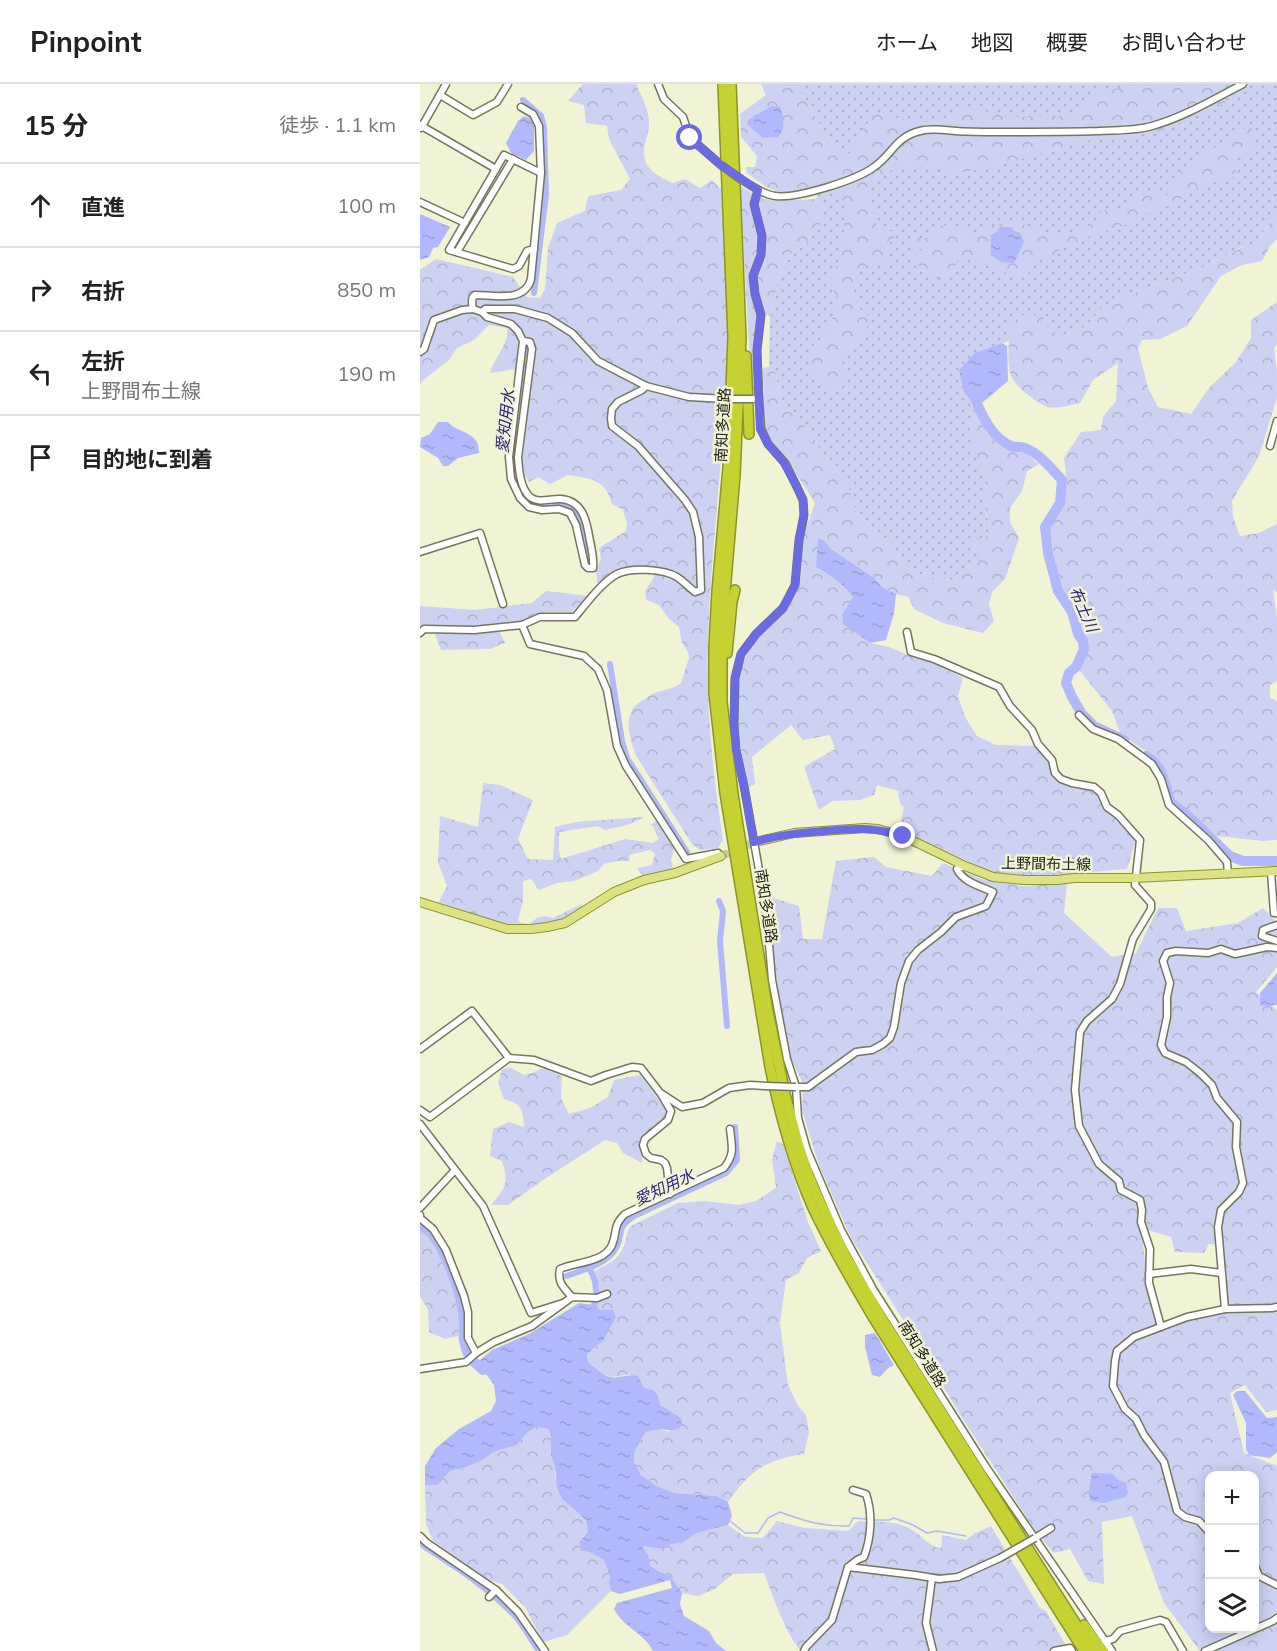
<!DOCTYPE html>
<html lang="ja">
<meta charset="utf-8">
<style>
body{margin:0;font-family:Mulish,"Noto Sans JP",sans-serif;background:#f2f2f2;color:#222}
.controls{position:absolute;right:18px;bottom:18px;display:grid;overflow:hidden;border-radius:12px;box-shadow:0 3px 15px #0003}
.controls button{width:54px;height:54px;display:grid;place-items:center;padding:0;border:0;border-bottom:2px solid #e0e0e0;background:#fff;color:#222;font:30px sans-serif}
.stop{position:absolute;width:18px;height:18px;margin:-14px;border:4px solid #6a6ae4;border-radius:50%;background:#fff}
.stop.end{background:#6a6ae4;border-color:#fff;box-shadow:0 2px 6px #0008}
.list{margin:0;padding:0;list-style:none}
h2{display:flex;justify-content:space-between;align-items:center;height:78px;margin:0;padding:0 24px;font-size:26px}
h2 small{font-size:20px;font-weight:400;color:#767676}
.list li{display:grid;grid-template-columns:39px 1fr auto;gap:18px;align-items:center;box-sizing:border-box;height:84px;padding:0 24px;border-top:2px solid #e0e0e0}
.list b{display:block;font-size:22px;white-space:nowrap}
.list p{margin:0;font-size:20px;white-space:nowrap;color:#767676}
.list em{font-size:20px;font-style:normal;color:#767676}
.icon{flex:none;width:33px;height:33px;fill:none;stroke:currentColor;stroke-width:2;stroke-linecap:round;stroke-linejoin:round}
.map{position:relative;flex:none;width:857px;height:1567px;overflow:hidden}
header{display:flex;align-items:center;gap:36px;box-sizing:border-box;height:84px;padding:0 30px;background:#fff;border-bottom:2px solid #e0e0e0}
header strong{font-size:28px}
nav{display:flex;gap:33px;margin-inline-start:auto;font-size:21px}
main{display:flex}
aside{flex:1;background:#fff}
.map>svg:first-child{display:block}
</style>
<header>
<strong>Pinpoint</strong>
<nav><a>ホーム</a><a>地図</a><a>概要</a><a>お問い合わせ</a></nav>
</header>
<main>
<aside>
<h2>15 分<small>徒歩 · 1.1 km</small></h2>
<ul class="list">
<li><svg class="icon" aria-label="ahead" viewBox="0 0 24 24"><path d="M12 20V5M6 11l6-6 6 6"/></svg><div><b>直進</b></div><em>100 m</em></li>
<li><svg class="icon" aria-label="right" viewBox="0 0 24 24"><path d="M7 20v-9h11M14 6l5 5-5 5"/></svg><div><b>右折</b></div><em>850 m</em></li>
<li><svg class="icon" aria-label="left" viewBox="0 0 24 24"><path d="M17 20v-9H6M10 6l-5 5 5 5"/></svg><div><b>左折</b><p>上野間布土線</p></div><em>190 m</em></li>
<li><svg class="icon" aria-label="arrive" viewBox="0 0 24 24"><path d="M6 21V4h12l-3 4 3 4H6"/></svg><div><b>目的地に到着</b></div></li>
</ul>
</aside>
<div class="map">
<svg width="857" height="1567" viewBox="0 0 857 1567">
<defs>
<pattern id="grass-dots" width="8" height="8" patternUnits="userSpaceOnUse" patternTransform="scale(1.5)"><rect width="8" height="8" fill="#cdd1f2"/><path d="M2 2h.1M6 6h.1" fill="none" stroke="#b0b3cf" stroke-width="1.8" stroke-linecap="round"/></pattern>
<pattern id="forest-crowns" width="20" height="18" patternUnits="userSpaceOnUse" patternTransform="scale(1.5)"><rect width="20" height="18" fill="#cdd1f2"/><path d="M2 6a3 3 0 1 1 6 0M12 15a3 3 0 1 1 6 0" fill="none" stroke="#b0b3cf"/></pattern>
<pattern id="water-ripples" width="26" height="14" patternUnits="userSpaceOnUse" patternTransform="scale(1.5)"><rect width="26" height="14" fill="#b1b8fc"/><path d="M2 4q2-2 4 0t4 0M15 11q2-2 4 0t4 0" fill="none" stroke="#989ed7"/></pattern>
</defs>
<rect width="100%" height="100%" fill="#f0f4d5"/>
<path fill="url(#grass-dots)" d="M376,0H857V132C846,139 841,152 836,164L828,168L823,162L789,181L706,212L679,226L669,241L644,252L629,246L590,242L589,257L555,269L544,308L556,324L558,331L550,336L561,384L567,395L566,429L572,450L562,454L553,460L561,468L563,476L546,483L533,496L508,493L490,486L480,480L472,459L451,444L436,426L427,399L401,368L393,352L386,346L383,338L376,330L369,325L362,316L357,301L356,289L349,283L350,233L358,198L368,171L386,160L405,125L396,115L400,103L422,73L403,46Z"/>
<g fill="url(#forest-crowns)" fill-rule="evenodd">
<path d="M163,0H216C221,12 230,27 229,41C229,49 225,57 224,65C223,85 236,91 252,99L265,95L280,104L292,96L301,105C305,167 309,230 306,292C303,382 290,471 288,560C286,626 293,691 303,756L298,764L280,766L272,760L215,670C209,650 201,629 223,616C227,614 231,610 235,609C246,605 251,606 261,599L269,574L268,568L262,559L259,543L249,535L239,521L226,516L225,507L233,495L237,483H217L197,487L178,502L176,488L181,474L179,464L206,447L207,440L203,426L192,420C185,394 171,395 148,391L130,400L118,393L109,398L104,390L102,374L115,267V257L100,255L96,285L70,289C74,274 90,259 87,244L69,241L54,256L37,264L29,276L2,297L0,301V186L16,175L93,193L107,213L120,214L125,205L128,164L137,139L165,127L168,112L201,106L210,95L189,55L187,42L166,39L164,21L148,17Z"/>
<polygon points="341,0 376,0 403,46 422,73 432,67 439,49 456,29 495,38 518,38 540,25 553,25 562,28 575,27 586,33 649,32 675,9 721,0 795,0 808,18 741,47 705,53 666,57 567,85 528,89 512,83 482,82 459,92 446,104 452,116 455,138 462,147 475,147 476,152 467,161 469,177 448,182 437,190 434,209 437,223 447,230 450,239 422,277 426,299 417,308 400,302 390,285 392,263 402,253 415,229 418,215 409,198 420,174 425,136 424,119 418,108 362,109 346,103 327,89 326,83 335,83 337,72 321,53 320,30 346,11"/>
<polygon points="832,42 832,67 817,74 815,93 787,99 753,120 725,131 705,141 671,152 640,165 631,177 619,174 611,173 611,188 596,192 576,186 550,173 538,176 530,193 517,194 486,174 494,170 502,173 502,165 491,164 489,154 506,154 512,152 515,142 530,141 554,150 584,138 600,139 623,148 644,151 676,139 677,131 686,126 696,127 703,125 719,112 735,105 744,113 751,108 748,98 817,47"/>
<polygon points="320,102 340,114 355,117 396,115 405,125 400,143 392,148 386,160 368,171 358,198 350,233 344,229 336,231 334,267 337,308 332,312"/>
<path d="M857,132V155L850,162L842,177L822,181L801,192L767,242L740,255L722,256L718,264L728,304L738,323L771,330L789,304L816,278L831,254V236L857,218V260L854,264L857,287V314L839,372L812,417L813,433L820,452L839,449L857,440V508L853,506L857,533V597L850,601V614L857,617V756L843,757L797,752L755,718L742,680L729,669L701,651L692,627L660,587L666,565L656,529L640,503L629,443L643,421L647,397L644,374L661,348L681,346L683,333L696,317L698,279L673,296L660,319C650,321 637,325 628,323C617,320 592,300 590,289C587,274 589,257 590,242L603,231H622L629,246L644,252L669,241L679,226L706,212L789,181L824,162L829,167L836,164C841,152 846,139 857,132Z"/>
<path d="M349,283L356,289L357,301L362,316L369,325L376,330L383,338L386,346L393,352L401,368L427,399L436,426L451,444L472,459L480,480L490,486L508,493L533,496L546,483L563,476L561,468L553,460V453L562,454L572,450C567,431 561,414 567,395C557,378 549,356 550,336L558,331L567,349L591,367L605,369L619,380L607,387L602,407L590,424V438L599,454L585,495L572,508L569,520L574,537L563,549L523,539L494,525L488,513L476,510L462,503L453,493L411,465L404,456L399,454L396,483C409,490 424,501 433,513L422,530L423,539L450,559L469,563L490,572L511,577L543,594L538,612L545,633L557,652L576,661L615,662L629,676L632,688L640,699L678,709L686,725L716,755L707,785L604,794L573,789L479,745L484,723L480,720L478,707L457,701L454,711L440,716L412,717L399,726L384,683L415,665L410,651L383,656L371,641L332,673L335,700L329,703C318,657 304,593 338,554C354,535 371,525 379,500C383,487 381,472 382,459C384,446 391,432 395,419L368,377L350,357L344,343V305L342,290L343,284Z"/>
<polygon points="126,507 169,512 151,528 123,528 102,539 77,542 85,559 70,565 21,566 12,542 2,542 0,544 0,522 56,526 112,519"/>
<path d="M63,699L80,701L113,716L98,755L108,775L133,776L135,743L156,738L224,733C211,742 200,742 185,746L178,742L139,748V767L141,775L205,755L233,759L239,755L233,742L230,741L236,737L255,764L251,775L253,784L223,792L217,784L232,781L235,770L230,766L209,771L210,777H198L184,780L178,787L154,797L137,799L119,806L111,795L103,797V817L98,836L101,839L109,840L117,834L125,832L133,834L162,820V825L141,838L92,844L19,818L27,802L18,778L20,732L58,743Z"/>
<path d="M454,773L466,783L512,792L523,779L564,796L603,802L647,799L644,829L692,873L716,869L738,824H757L766,847L818,839L843,824L854,835L857,842V883L836,908L857,926V1326L846,1328L825,1301L810,1309L824,1369L857,1382V1567H780L744,1519L712,1432L682,1438L684,1500L668,1497L650,1465L634,1469L616,1448L539,1329L477,1226L431,1154L399,1081L382,1026L383,1000L371,974L356,896L347,812L379,822L383,855H402L416,777ZM721,1144L751,1153L755,1168L784,1169L789,1160L801,1161L807,1227L768,1235L741,1246L725,1201L726,1187ZM790,1392H834V1544H790Z"/>
<path d="M91,984L104,991L115,988L122,984L142,992L141,1014L149,1030L170,1024L188,1013L194,996L220,991L248,1027L242,1038L224,1050L219,1059L222,1072V1079L203,1069L197,1059L185,1056L123,1096L88,1121H71C86,1103 89,1099 82,1077L70,1072L73,1045L89,1038L104,1043C103,1025 102,1020 84,1015L78,999L82,985Z"/>
<path d="M357,1057L363,1060L388,1138L401,1167L387,1174L379,1189L366,1196L360,1239L368,1301L378,1322L386,1331L389,1348L384,1370C345,1376 331,1386 308,1418L297,1412L254,1409L237,1402L221,1391L214,1377L215,1366L225,1348L238,1345L250,1348L239,1321L238,1312L234,1306L224,1304L209,1290C186,1296 185,1292 168,1278L167,1270L183,1257L180,1226L176,1221C180,1208 180,1200 174,1187C190,1180 201,1174 206,1156C207,1151 207,1147 211,1142L258,1119L284,1117L319,1121L336,1117L356,1104L352,1075Z"/>
<polygon points="0,1143 9,1152 20,1170 37,1214 42,1231 38,1252 25,1255 9,1248 8,1226 0,1212"/>
<polygon points="116,1343 129,1345 131,1351 131,1372 135,1382 135,1392 142,1415 166,1436 168,1447 163,1452 163,1467 172,1469 184,1475 190,1492 189,1500 191,1507 147,1551 123,1558 105,1523 82,1500 68,1496 13,1457 6,1440 5,1401 18,1401 30,1387 44,1384 63,1376 73,1368 97,1361 108,1348"/>
<path d="M357,1437L385,1444L428,1447L438,1437C456,1438 477,1436 492,1446C503,1452 507,1462 521,1464L522,1451L546,1456L555,1449L571,1442L620,1524L626,1527L649,1567H381C365,1549 353,1512 344,1489L313,1490L295,1505L278,1512L262,1509L250,1491L240,1488L229,1482L228,1470L223,1466V1462L241,1465L252,1460L262,1459L277,1449L308,1441L325,1453L343,1454Z"/>
</g>
<g fill="url(#water-ripples)">
<path d="M352,22L360,23C364,34 366,43 358,53L343,54L327,40L328,36Z"/>
<polygon points="104,32 110,34 114,42 114,67 106,76 91,69 86,59 98,37"/>
<polygon points="0,130 30,143 18,163 13,164 9,173 0,176"/>
<polygon points="580,143 592,143 594,147 600,149 604,158 594,179 581,178 571,171 571,151 577,148"/>
<polygon points="582,259 587,262 588,297 556,324 544,308 539,286 555,269"/>
<path d="M18,338H28C38,350 60,347 59,369L38,374L28,382H23L18,374L0,363L1,354L10,350Z"/>
<path d="M398,454L404,456L411,465L453,493L462,503L476,510L474,529L466,556L450,559L423,540L422,530L433,513C424,501 409,490 396,483Z"/>
<polygon points="857,889 857,921 840,922 840,909"/>
<path d="M159,1219L176,1221L180,1226H193L196,1233L183,1257L167,1270L168,1278C177,1285 186,1296 198,1293C206,1292 210,1291 218,1292L224,1304L234,1306L238,1312L240,1321L261,1334L262,1341C253,1350 247,1344 236,1346C235,1346 226,1348 225,1349L215,1366L214,1377L221,1391L237,1402L254,1409L297,1412L308,1418L312,1432L308,1441L277,1449L262,1459L252,1460L241,1465L223,1462V1465L228,1470L230,1482L240,1488L250,1491L262,1509L260,1520L264,1532L289,1547L296,1559L306,1567H233C224,1549 203,1543 194,1525L197,1519L252,1504L250,1496L200,1510L191,1507L189,1500L190,1492L184,1476L172,1469L163,1467L159,1459L168,1447L166,1436L142,1415L137,1404L135,1382L131,1372V1351L128,1345L116,1343L108,1348L97,1361L73,1368L63,1376L44,1384L30,1387L18,1401H5V1382L16,1364L39,1345L71,1327L76,1317L74,1301L63,1286L59,1277L72,1266L109,1250Z"/>
<polygon points="455,1249 474,1281 468,1284 460,1293 452,1291 445,1263 445,1251"/>
<polygon points="817,1307 825,1307 847,1334 857,1333 857,1368 850,1374 829,1371 826,1365 826,1339 813,1311"/>
<polygon points="672,1389 693,1390 698,1396 706,1399 708,1409 705,1413 684,1419 670,1417 669,1407"/>
</g>
<g fill="none" stroke-linecap="round" stroke-linejoin="round">
<g stroke="#b1b8fc" stroke-width="1.5">
<polyline points="453,1436 469,1436 474,1434 493,1441 507,1449 517,1447 546,1452"/>
<path d="M310,1437L325,1449H338L348,1434L360,1428C384,1437 404,1443 429,1442L433,1434L446,1435"/>
</g>
<g stroke="#b1b8fc" stroke-width="6">
<polyline points="103,16 121,32 124,44 126,110 114,209"/>
<path d="M107,259L93,374C95,389 99,418 118,421C124,422 131,420 137,421C143,422 151,422 155,427C164,436 167,469 169,482"/>
<polyline points="190,580 202,657 207,674 267,768"/>
<polyline points="299,817 303,827 300,857 307,942"/>
<polyline points="169,1183 175,1197 176,1207"/>
<path d="M147,1192C162,1186 188,1180 196,1164C205,1147 194,1146 214,1132L306,1089L317,1076L315,1043"/>
<polyline points="174,1221 175,1217"/>
<path d="M0,1458L5,1463C37,1484 69,1504 95,1532C104,1542 111,1556 119,1567"/>
</g>
<g stroke="#b1b8fc" stroke-width="10">
<path d="M558,322C566,339 574,354 591,362C596,364 601,362 605,364C620,370 631,384 642,396L640,419L625,443L628,469L638,507L652,528L658,550L663,557L664,565L656,583L649,589L646,599L652,613L662,630L674,642L704,656"/>
<polyline points="726,672 734,678 741,687 751,719 766,730 810,772 823,777 857,777"/>
<path d="M0,1140C3,1143 8,1146 11,1149C24,1164 41,1208 43,1228C46,1246 40,1251 48,1270"/>
<polyline points="54,1278 63,1286"/>
</g>
<polyline stroke="#c7caaf" stroke-width="8" stroke-dasharray="8 4" stroke-linecap="butt" points="301,772 335,758"/>
<g stroke="#74775b" stroke-width="9">
<g id="minor">
<polyline points="238,0 244,15 263,33 270,54 301,81"/>
<polyline points="20,11 53,31 77,18 88,0"/>
<polyline points="0,41 76,85"/>
<polyline points="1,44 26,0"/>
<path d="M322,96C332,102 342,110 355,112C376,115 437,96 454,83C473,70 475,53 500,47C512,44 524,46 536,47C550,48 564,48 577,48C611,48 644,48 678,47C696,46 715,47 732,42C764,33 794,15 823,0"/>
<polyline points="338,106 334,120 342,152 341,171 333,192 335,210 341,231 337,266 339,316 338,316"/>
<polyline points="0,118 45,139"/>
<polyline points="114,165 107,167 99,182 93,185 29,166 84,71 121,89"/>
<polyline points="37,168 93,75"/>
<path d="M53,225C52,221 51,213 55,211C74,211 105,219 111,195L121,89L119,42L113,30L101,23"/>
<polyline points="62,228 65,225 95,225 128,234 152,249 178,277 226,302 269,313 307,315"/>
<path d="M0,268L4,265L14,236L42,226L53,225L62,228L67,233L91,240L98,247L103,257L89,373L91,395L100,414L109,423L122,426L139,425L150,429L156,441L165,481L168,484H173C174,474 172,467 170,457C167,439 164,417 141,415C131,414 119,420 110,413C100,404 99,386 98,373L112,265L110,258L103,257"/>
<polyline points="339,316 341,345 348,360 365,379 376,401 383,416 384,431 379,456 375,501 363,524 336,550 321,570 315,594 314,641 316,666 324,702 346,825 352,896 367,975 376,1003 378,1034 387,1066 421,1146 453,1205 566,1383 692,1567"/>
<polyline points="850,362 857,337"/>
<polyline points="0,468 60,449 83,520"/>
<polyline points="102,541 110,560 164,572 178,585 187,606 197,662 206,682 266,775 298,769 301,772"/>
<polyline points="487,548 491,568 514,575 579,603 590,622 612,646 618,660 632,676 635,689 641,695 652,699 674,703 681,709 687,723 698,731 720,756 715,801 731,819 731,825 713,855 700,900 692,915 667,937 660,948 655,1006 659,1042 679,1080 699,1097 701,1106 720,1116 722,1126 721,1138 730,1165 729,1199 741,1243"/>
<path d="M0,549L4,545L54,546L102,541L120,533H155C166,520 182,498 197,490C211,483 244,485 257,493C263,497 269,503 275,508L281,506L279,453L273,428L265,416L218,362L192,342L191,334L192,325L198,318L222,306L226,302"/>
<polyline points="659,631 673,645 698,655 732,680 741,695 749,721 788,756 807,778 808,790"/>
<polyline points="851,788 854,829 857,829"/>
<polyline points="857,841 843,846 842,852 857,857"/>
<polyline points="0,965 52,927 89,974"/>
<path d="M376,1003H388L436,968L452,966L463,960L470,954L474,943L481,899L489,877L498,866L521,848L536,833L566,822L573,808C560,802 543,798 537,785L545,782"/>
<polyline points="242,1010 262,1023 283,1019 309,1004 330,1001 346,1002"/>
<polyline points="0,1026 10,1033 89,974 114,976 171,997 186,991 212,983 221,984 241,1010 251,1027 248,1036 225,1055 223,1061 226,1070 231,1074 241,1076 245,1079 247,1084 250,1110"/>
<polyline points="0,1040 63,1122 111,1229 143,1219"/>
<polyline points="0,1124 35,1086"/>
<polyline points="0,1131 0,1134 13,1145 26,1166 44,1212 48,1228 48,1254 56,1269"/>
<polyline points="729,1190 771,1185 801,1189"/>
<path d="M152,1213C143,1203 137,1198 140,1185C155,1178 184,1179 192,1161C198,1146 192,1143 205,1130L304,1084C315,1070 312,1063 310,1045"/>
<polyline points="805,1225 798,1143 801,1126 819,1108 823,1099 816,1063 817,1038 797,1014 792,1001 780,989 766,978 745,969 741,961 747,933 747,913 750,899 743,877 747,869 756,867 788,869 801,865 815,870 847,863 857,864"/>
<polyline points="0,1285 46,1278 56,1269 74,1258 112,1242 152,1213 177,1214 187,1210"/>
<polyline points="790,1449 779,1437 765,1433 757,1427 744,1378 724,1351 716,1335 705,1325 693,1302 695,1277 697,1267 714,1253 767,1233 805,1225 852,1224 857,1223"/>
<polyline points="0,1452 7,1459 76,1506 98,1528 125,1567"/>
<polyline points="615,1454 631,1444"/>
<polyline points="834,1480 839,1492 857,1501"/>
<polyline points="428,1483 495,1491 519,1495 538,1493 580,1474"/>
<polyline points="512,1494 506,1539 513,1567"/>
<polyline points="69,1513 76,1506"/>
<polyline points="685,1557 693,1555 700,1547 740,1536 746,1538 763,1567"/>
<path d="M384,1567L386,1563L412,1536L428,1483L437,1476L444,1473C451,1454 453,1430 446,1410L433,1406"/>
<polyline points="634,1567 650,1564 652,1567"/>
<polyline points="785,1567 853,1537 857,1534"/>
</g>
</g>
<g stroke="#8c942a" stroke-width="10">
<g id="major">
<polyline points="335,758 374,749 445,744 458,745 483,752 545,782 573,793 604,796 637,796 654,794 715,794 857,787"/>
<polyline points="0,818 87,845 111,845 127,843 145,839 194,808 224,796 255,789 301,772"/>
</g>
</g>
<g stroke="#8c942a" stroke-width="12">
<g id="highway">
<path d="M303,0L313,253L308,384L297,507L294,563V609L305,709L350,983C360,1031 373,1079 393,1124C411,1162 432,1197 453,1233L664,1567"/>
<polyline points="311,0 321,254 315,391 302,544 302,618 313,710 347,922 365,1010 378,1059 389,1092 401,1120 428,1176 463,1236 673,1567"/>
<polyline points="326,272 329,350"/>
<polyline points="307,569 312,518 315,506"/>
<polyline points="664,1541 683,1567"/>
</g>
</g>
<use href="#minor" stroke="#fff" stroke-width="6"/>
<use href="#major" stroke="#dde385" stroke-width="8"/>
<use href="#highway" stroke="#c6d134" stroke-width="9"/>
<g stroke="#74775b" stroke-width="9" stroke-linecap="butt">
<g id="minor-bridge">
<polyline points="301,81 322,96"/>
<polyline points="307,315 333,315"/>
<polyline points="346,1002 376,1003"/>
<polyline points="580,1474 615,1454"/>
</g>
</g>
<use href="#minor-bridge" stroke="#fff" stroke-width="6"/>
</g>
<g fill="none" stroke-linecap="round" stroke-linejoin="round">
<path stroke="#6a6ae4" stroke-width="8" d="M270,54L301,81L338,106L334,120L342,152L341,171L333,192L335,210L341,231L337,266L340,345L348,360L364,379L376,401L383,416L384,431L379,456L375,501L363,524L336,550L321,570L315,594L314,641L316,666L324,702L334,758C358,751 380,749 404,747C434,744 454,743 483,752"/>
</g>
<g text-anchor="middle" stroke-width="5" stroke-linejoin="round" paint-order="stroke">
<g font-size="15" fill="#212217" stroke="#f0f4d5">
<text transform="translate(303 341) rotate(-87)" y="5">南知多道路</text>
<text transform="translate(626 780) rotate(1)" y="5">上野間布土線</text>
<text transform="translate(346 822) rotate(81)" y="5">南知多道路</text>
<text transform="translate(502 1270) rotate(58)" y="5">南知多道路</text>
</g>
<g font-size="16" font-style="italic" fill="#2e2583" stroke="#f0f4d5">
<text transform="translate(85 337) rotate(-84)" y="6">愛知用水</text>
<text transform="translate(664 525) rotate(66)" y="6">布土川</text>
<text transform="translate(244 1103) rotate(-25)" y="6">愛知用水</text>
</g>
</g>
</svg>
<div class="controls">
<button>+</button>
<button>−</button>
<button><svg class="icon" aria-label="layers" viewBox="0 0 24 24"><path d="M12 4l9 5-9 5-9-5zM3 14l9 5 9-5"/></svg></button>
</div>
<div class="stop" style="left:270px;top:54px"></div>
<div class="stop end" style="left:483px;top:752px"></div>
</div>
</main>
